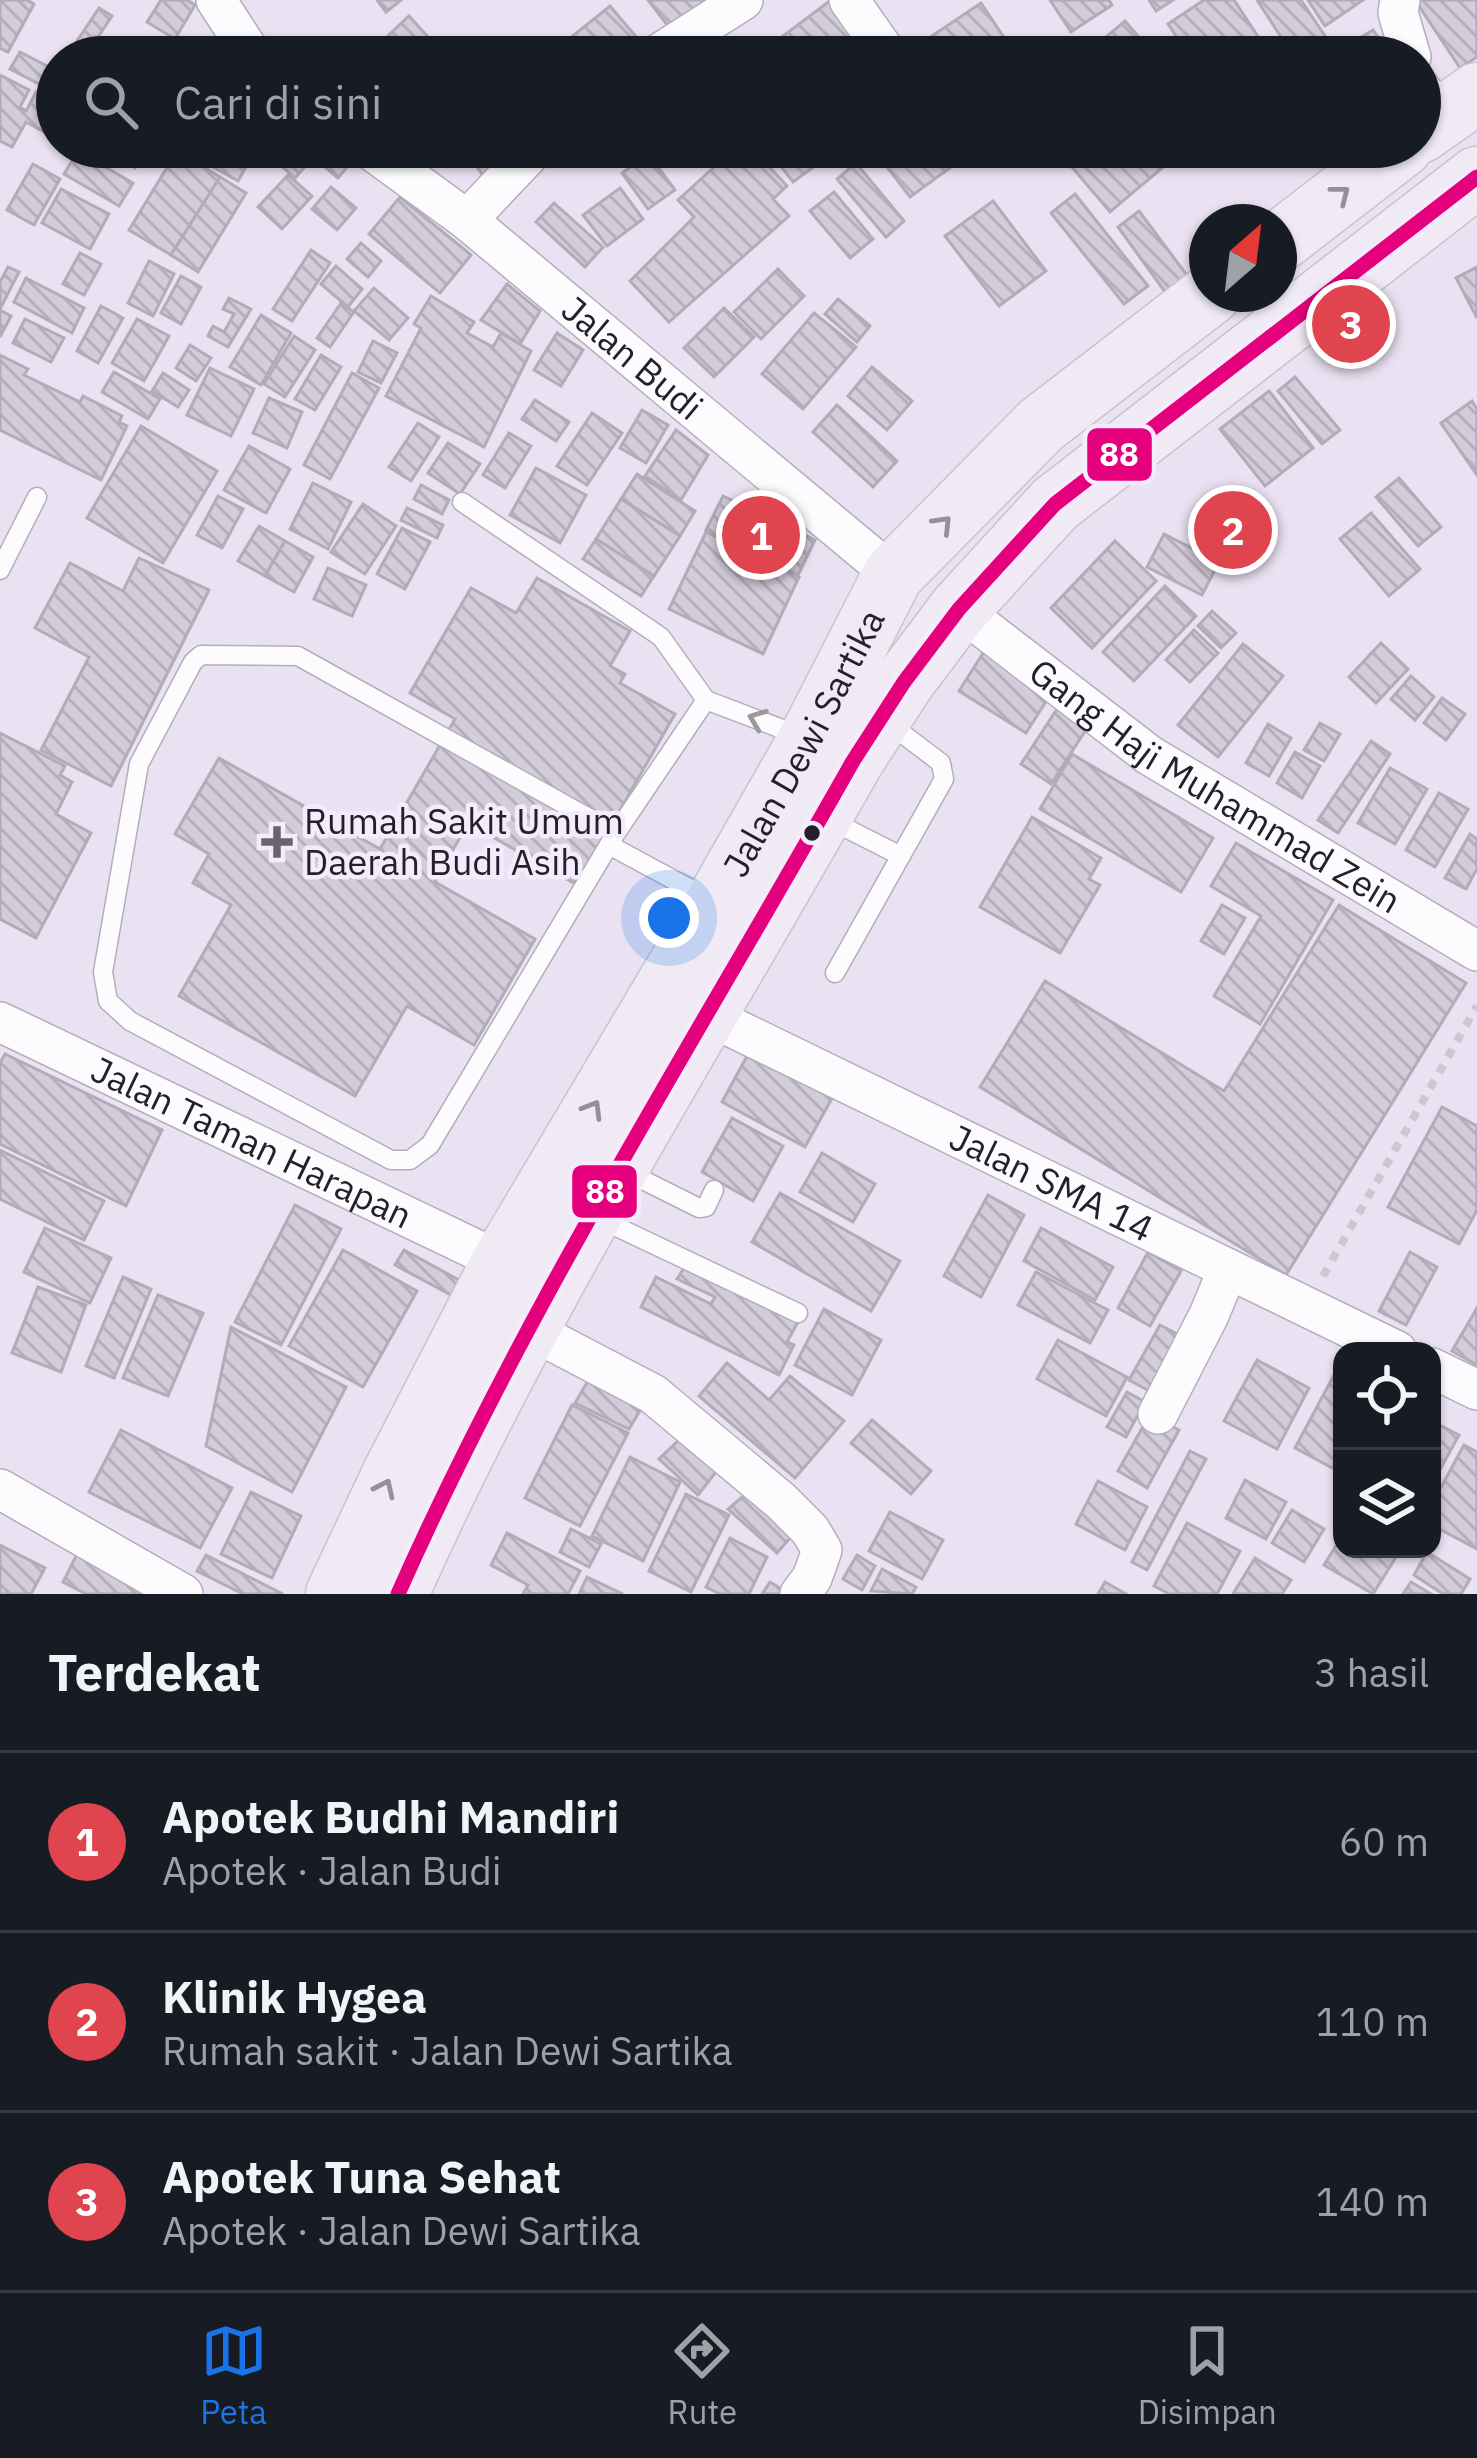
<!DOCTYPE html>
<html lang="id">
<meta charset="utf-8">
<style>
body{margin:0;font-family:"IBM Plex Sans",sans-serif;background:#20242c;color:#f1f3f6}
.controls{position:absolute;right:36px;bottom:36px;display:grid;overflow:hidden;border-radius:24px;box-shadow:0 3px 9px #0004}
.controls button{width:108px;height:108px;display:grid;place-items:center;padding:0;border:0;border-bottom:3px solid #363941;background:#171b24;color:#f1f3f6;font:60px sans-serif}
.compass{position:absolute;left:1189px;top:204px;width:108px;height:108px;border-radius:50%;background:#171b24;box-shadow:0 3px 9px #0004;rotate:28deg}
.you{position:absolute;left:669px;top:918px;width:42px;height:42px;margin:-30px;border:9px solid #fff;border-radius:50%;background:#1a73e8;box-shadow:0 0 0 18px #1a73e833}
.badge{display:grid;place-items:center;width:78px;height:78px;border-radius:50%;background:#1a73e8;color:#fff;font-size:39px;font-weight:700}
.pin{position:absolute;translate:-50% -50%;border:6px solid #fff;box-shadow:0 3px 12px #0006}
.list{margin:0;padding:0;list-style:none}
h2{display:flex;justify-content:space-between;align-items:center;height:156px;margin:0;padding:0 48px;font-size:51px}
h2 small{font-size:39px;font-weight:400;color:#9ea1a6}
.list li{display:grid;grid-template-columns:78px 1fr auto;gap:36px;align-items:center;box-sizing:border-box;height:180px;padding:0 48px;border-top:3px solid #363941}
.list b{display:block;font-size:45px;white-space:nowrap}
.list p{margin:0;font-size:39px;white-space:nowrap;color:#9ea1a6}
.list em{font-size:39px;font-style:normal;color:#9ea1a6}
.icon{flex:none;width:66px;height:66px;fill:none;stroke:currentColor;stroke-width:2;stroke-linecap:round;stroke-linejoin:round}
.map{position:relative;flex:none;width:1477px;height:1594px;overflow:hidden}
.search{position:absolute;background:#171b24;box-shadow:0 3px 9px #0004;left:36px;right:36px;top:36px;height:132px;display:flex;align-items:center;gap:30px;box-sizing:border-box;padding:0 42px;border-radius:66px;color:#9ea1a6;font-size:45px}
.sheet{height:696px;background:#171b24}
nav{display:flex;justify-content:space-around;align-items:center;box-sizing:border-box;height:168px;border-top:3px solid #363941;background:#171b24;font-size:33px;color:#9ea1a6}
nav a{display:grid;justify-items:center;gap:6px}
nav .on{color:#1a73e8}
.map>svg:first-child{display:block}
</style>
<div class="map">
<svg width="1477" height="1594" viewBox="0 0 1477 1594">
<defs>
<pattern id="building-back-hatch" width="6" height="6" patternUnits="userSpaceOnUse" patternTransform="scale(3)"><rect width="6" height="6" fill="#d3ccda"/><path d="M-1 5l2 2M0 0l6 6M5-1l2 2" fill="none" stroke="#b5afbb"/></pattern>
</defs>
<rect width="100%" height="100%" fill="#eae2f2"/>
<g fill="url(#building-back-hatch)" stroke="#b2acb8" stroke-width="3">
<polygon points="0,0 27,0 34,4 8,52 0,48"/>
<polygon points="161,0 187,0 195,5 175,39 147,22"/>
<polygon points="377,0 401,0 386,12"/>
<polygon points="648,0 706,0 707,2 671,30"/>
<polygon points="831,0 866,35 837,57 755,57"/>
<polygon points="1050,0 1109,0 1112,5 1071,32"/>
<polygon points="1149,0 1173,0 1156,11"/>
<polygon points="1204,0 1234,0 1261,41 1237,57 1190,57 1168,24"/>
<polygon points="1257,0 1301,0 1331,45 1313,57 1294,57"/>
<polygon points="1308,0 1363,0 1325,26"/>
<polygon points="1415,0 1477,0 1477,57 1460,68"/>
<polygon points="981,3 1017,57 946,57 932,36"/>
<polygon points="610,6 649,52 642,57 576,57 564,43"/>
<polygon points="99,8 112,16 90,49 77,41"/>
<polygon points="409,16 439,49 431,57 385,57 376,47"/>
<polygon points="1125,21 1156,57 1082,57"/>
<polygon points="1373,30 1392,57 1328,57"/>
<polygon points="20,52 49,67 39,84 10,69"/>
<polygon points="0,75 29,90 20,107 26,111 36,92 57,104 57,139 26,122 12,147 0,141"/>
<polygon points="97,147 146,147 135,168"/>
<polygon points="222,147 248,147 255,151 238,181 211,166"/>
<polygon points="286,147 322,147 295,178 275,160"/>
<polygon points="329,147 347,147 357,155 338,178 317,160"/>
<polygon points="463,147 522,147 484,177"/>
<polygon points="685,147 717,147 697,162"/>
<polygon points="736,147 747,152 752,148 787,186 773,199 789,216 669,322 630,281 694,217 678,200"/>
<polygon points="766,147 841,147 793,182"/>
<polygon points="878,147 946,147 958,162 910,197 874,150"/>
<polygon points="1055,147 1187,147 1110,212"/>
<polygon points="1275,147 1300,147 1283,158"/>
<polygon points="78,151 133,183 119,206 64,174"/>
<polygon points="177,151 220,177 171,255 129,230"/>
<polygon points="648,154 675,190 648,209 622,173"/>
<polygon points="856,163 904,221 886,237 837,179"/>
<polygon points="33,164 60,179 34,225 7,210"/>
<polygon points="288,175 312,196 282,229 258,207"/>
<polygon points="220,177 246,193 198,272 171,255"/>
<polygon points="331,187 356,208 337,230 312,209"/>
<polygon points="620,188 643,219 607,246 583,215"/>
<polygon points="61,189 109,214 90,249 42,223"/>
<polygon points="834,192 873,239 850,258 810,211"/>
<polygon points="1075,194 1148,286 1124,304 1051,213"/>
<polygon points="400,197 471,255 440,293 369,234"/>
<polygon points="993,201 1046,271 999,306 945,236"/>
<polygon points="554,203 603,247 585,267 536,222"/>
<polygon points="1139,211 1198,290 1176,307 1118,227"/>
<polygon points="361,243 381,261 368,277 347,259"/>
<polygon points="311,250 330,263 292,321 273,309"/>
<polygon points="80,253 101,264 84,295 63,284"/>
<polygon points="149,261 174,274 153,316 128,303"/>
<polygon points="336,266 362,289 348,307 321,284"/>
<polygon points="8,267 19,272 0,309 0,282"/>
<polygon points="1477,267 1477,318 1456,278"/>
<polygon points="778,269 804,296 761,339 734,312"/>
<polygon points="181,276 201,287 181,324 161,313"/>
<polygon points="26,278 84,308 72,333 14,302"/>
<polygon points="507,284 540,311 520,344 481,320"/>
<polygon points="374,288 408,318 389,340 354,311"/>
<polygon points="431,296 474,322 467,333 493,347 501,333 531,351 484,447 386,396 421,328 414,324"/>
<polygon points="229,298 251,309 228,347 208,336 213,326 224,332 234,314 223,309"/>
<polygon points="838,299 870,326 857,342 825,314"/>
<polygon points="341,303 354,312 330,347 317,338"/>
<polygon points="101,306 123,318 98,363 77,351"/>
<polygon points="1366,306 1373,317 1337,343 1329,332"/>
<polygon points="724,308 754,337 714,377 684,348"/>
<polygon points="0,310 11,316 0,337"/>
<polygon points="814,313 856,347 803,409 762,374"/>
<polygon points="261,315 291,333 261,385 230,367"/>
<polygon points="25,319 64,338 51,362 13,343"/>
<polygon points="137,319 169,336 144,381 112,363"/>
<polygon points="557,333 583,350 561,386 534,370"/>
<polygon points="294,336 315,350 285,397 264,384"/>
<polygon points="373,341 397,353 381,383 358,372"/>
<polygon points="190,345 211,358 196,381 176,368"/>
<polygon points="0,355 28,369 24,375 80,402 83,396 122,416 119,422 127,426 101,480 0,430"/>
<polygon points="321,355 341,367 315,410 295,399"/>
<polygon points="872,367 912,401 887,430 848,396"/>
<polygon points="210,368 254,389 231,436 187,415"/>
<polygon points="114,372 160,399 148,419 102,392"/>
<polygon points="163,373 189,390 178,407 152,391"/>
<polygon points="352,373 379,388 330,479 304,465"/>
<polygon points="1295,377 1340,430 1322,444 1278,391"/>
<polygon points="1269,391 1313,448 1265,486 1220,429"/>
<polygon points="269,398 302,412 287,448 253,433"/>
<polygon points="535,400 569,422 556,441 522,419"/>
<polygon points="1472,401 1477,409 1477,475 1441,423"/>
<polygon points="837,405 897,461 873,487 813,432"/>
<polygon points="642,410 668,425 646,463 620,448"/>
<polygon points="592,413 622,433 587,485 557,466"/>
<polygon points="418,423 439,437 411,481 389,467"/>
<polygon points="141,426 217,471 163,563 87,518"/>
<polygon points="676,430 708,455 681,500 645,476"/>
<polygon points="509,433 531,446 505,488 483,475"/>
<polygon points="448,443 480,464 460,494 428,473"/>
<polygon points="249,446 290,469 266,513 224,490"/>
<polygon points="536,468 586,495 560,543 510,515"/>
<polygon points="637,474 695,511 680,536 621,499"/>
<polygon points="1399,478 1441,527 1418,546 1376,497"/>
<polygon points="313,483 351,502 328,549 290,529"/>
<polygon points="421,485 449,500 442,514 414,499"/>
<polygon points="218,496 243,509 222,548 197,535"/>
<polygon points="723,496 815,540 798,575 706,530"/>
<polygon points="621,499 680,536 654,576 596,539"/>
<polygon points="363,504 396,526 365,574 331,552"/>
<polygon points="1234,505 1259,529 1232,555 1207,530"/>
<polygon points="407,508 443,525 437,538 401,520"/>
<polygon points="1371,513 1420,569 1389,596 1340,539"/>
<polygon points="259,526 285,541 265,576 238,561"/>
<polygon points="402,528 430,542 405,589 377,574"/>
<polygon points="706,532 799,577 763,654 669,609"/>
<polygon points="1164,534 1219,562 1202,595 1147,567"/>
<polygon points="596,539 654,576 641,596 583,559"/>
<polygon points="285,541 313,557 294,592 265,576"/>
<polygon points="1115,541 1156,581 1092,648 1051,608"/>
<polygon points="139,558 209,590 111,786 41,750 89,657 35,628 70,563 123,591"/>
<polygon points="328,568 366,585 352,616 314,599"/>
<polygon points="537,578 630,631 610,666 625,674 620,683 675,714 577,885 468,823 435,882 535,939 474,1045 407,1006 355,1096 179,996 231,905 193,883 209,854 175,834 219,758 380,849 455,719 410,693 471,588 516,613"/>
<polygon points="1165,586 1196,616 1134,681 1103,652"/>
<polygon points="1212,611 1236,633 1221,648 1198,626"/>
<polygon points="1194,630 1218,653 1190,682 1166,660"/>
<polygon points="1381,643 1408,669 1376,703 1349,677"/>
<polygon points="1243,644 1283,676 1218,757 1178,725"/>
<polygon points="985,650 1052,692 1026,733 959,691"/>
<polygon points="1411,676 1434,697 1415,720 1391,699"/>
<polygon points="1442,698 1465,714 1446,740 1424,723"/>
<polygon points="1059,706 1089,725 1051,784 1021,764"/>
<polygon points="1320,723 1340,734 1324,761 1304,750"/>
<polygon points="1268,724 1291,738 1269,776 1246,763"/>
<polygon points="0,733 65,766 60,775 72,782 56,814 91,833 36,938 0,919"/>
<polygon points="1371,741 1390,754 1338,833 1318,820"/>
<polygon points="1295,752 1320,766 1302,798 1277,783"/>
<polygon points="1072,754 1213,838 1181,892 1040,809"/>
<polygon points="1390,768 1427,789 1395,844 1358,823"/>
<polygon points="1439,793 1468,809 1435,867 1406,850"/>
<polygon points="1032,817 1101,858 1089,879 1100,885 1060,953 980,907"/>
<polygon points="1470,834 1477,839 1477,869 1466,889 1445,878"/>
<polygon points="1236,843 1333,900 1260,1024 1214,996 1261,916 1211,886"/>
<polygon points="1222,905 1245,918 1224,954 1201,941"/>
<polygon points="1339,905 1466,983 1286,1275 980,1087 1045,981 1224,1091"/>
<polygon points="753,1045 836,1091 805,1147 722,1102"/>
<polygon points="5,1054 162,1130 126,1206 0,1144 0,1063"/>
<polygon points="1442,1107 1477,1126 1477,1210 1459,1244 1388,1207"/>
<polygon points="732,1118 783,1146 753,1201 702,1172"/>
<polygon points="0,1150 104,1201 84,1240 0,1199"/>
<polygon points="822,1153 875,1184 853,1222 800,1192"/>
<polygon points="780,1193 900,1261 871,1311 752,1242"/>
<polygon points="988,1195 1024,1215 981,1297 944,1276"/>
<polygon points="295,1205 341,1229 281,1345 235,1322"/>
<polygon points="45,1228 111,1258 90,1303 24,1272"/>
<polygon points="1041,1228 1113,1267 1095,1300 1024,1261"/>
<polygon points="343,1250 417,1291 363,1387 289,1346"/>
<polygon points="404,1250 459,1280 451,1295 395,1265"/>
<polygon points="1148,1252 1181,1271 1150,1326 1118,1308"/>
<polygon points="1410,1252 1437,1267 1406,1325 1379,1311"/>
<polygon points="686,1265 798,1322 787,1342 794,1345 779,1375 641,1307 656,1277 711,1304 715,1297 677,1279"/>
<polygon points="1036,1272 1108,1310 1090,1343 1018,1305"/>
<polygon points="123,1277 151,1289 114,1378 86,1366"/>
<polygon points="38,1287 86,1305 61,1372 12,1353"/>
<polygon points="158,1295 203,1313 168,1396 123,1378"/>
<polygon points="1477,1308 1477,1365 1452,1351"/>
<polygon points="824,1309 881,1340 852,1395 795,1365"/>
<polygon points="1160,1325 1181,1336 1151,1392 1129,1380"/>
<polygon points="231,1327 346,1387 292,1492 206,1446"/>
<polygon points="1058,1340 1127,1377 1106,1416 1037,1379"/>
<polygon points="1257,1360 1309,1388 1277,1449 1224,1421"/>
<polygon points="727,1363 769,1400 790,1376 844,1421 795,1478 699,1396"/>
<polygon points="592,1374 645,1402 629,1429 575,1403"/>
<polygon points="1334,1375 1342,1379 1342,1464 1338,1471 1295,1448"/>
<polygon points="1127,1392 1145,1402 1126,1437 1107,1427"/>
<polygon points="572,1405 628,1433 580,1526 525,1498"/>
<polygon points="1150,1414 1179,1430 1147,1488 1118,1471"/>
<polygon points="872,1420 931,1471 911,1494 851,1443"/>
<polygon points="1432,1421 1459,1435 1432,1484"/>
<polygon points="121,1430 232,1488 200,1548 89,1492"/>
<polygon points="682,1437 719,1468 698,1495 659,1459"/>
<polygon points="1464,1445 1477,1452 1477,1549 1432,1525 1432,1504"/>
<polygon points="1190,1451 1206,1459 1147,1570 1132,1562"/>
<polygon points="630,1457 680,1482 643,1561 592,1536"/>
<polygon points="1245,1480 1286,1502 1266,1539 1226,1518"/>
<polygon points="1098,1481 1147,1507 1125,1550 1076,1524"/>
<polygon points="753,1488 795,1532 777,1553 728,1509"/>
<polygon points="251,1492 301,1516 272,1578 221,1554"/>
<polygon points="686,1494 729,1515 691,1592 649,1571"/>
<polygon points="1292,1510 1324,1529 1304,1562 1272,1543"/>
<polygon points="890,1512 943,1540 922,1579 869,1551"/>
<polygon points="1187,1523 1240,1551 1217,1594 1169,1594 1154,1586"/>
<polygon points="571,1529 601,1544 589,1567 560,1552"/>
<polygon points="507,1533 580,1571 568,1594 523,1594 528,1585 491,1565"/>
<polygon points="1342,1536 1342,1549 1401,1549 1373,1594 1324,1565"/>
<polygon points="730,1538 767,1557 749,1594 720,1594 706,1587"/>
<polygon points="0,1545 45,1568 31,1594 0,1594"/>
<polygon points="78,1552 160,1594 86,1594 63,1582"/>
<polygon points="1427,1552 1470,1579 1461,1594 1443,1594 1414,1575"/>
<polygon points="206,1555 283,1594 243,1594 197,1571"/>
<polygon points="857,1555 875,1566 862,1590 843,1579"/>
<polygon points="1255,1558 1291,1580 1282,1594 1233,1594"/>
<polygon points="882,1569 916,1587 912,1594 871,1591"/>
<polygon points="587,1577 623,1594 579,1594"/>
<polygon points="770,1582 790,1594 762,1594"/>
<polygon points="1105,1582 1126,1594 1098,1594"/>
<polygon points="1411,1582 1431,1594 1403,1594"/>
</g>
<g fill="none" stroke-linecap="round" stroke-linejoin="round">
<g stroke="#b4aeba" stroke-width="21">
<g id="service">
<polyline points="462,502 661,637 706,700 803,737"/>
<polyline points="0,570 37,497"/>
<polyline points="826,818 901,856"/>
<polyline points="616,833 298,656 201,655 193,662 139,764 103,972 108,1001 130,1021 391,1160 410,1160 430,1145 616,833 706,700"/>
<polyline points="609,845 711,900"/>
<polyline points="835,973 944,779 941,763 887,722"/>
<polyline points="625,1171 699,1208 706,1207 714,1190"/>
<polyline points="598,1218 798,1313"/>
</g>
</g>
<g stroke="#b4aeba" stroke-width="42">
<g id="minor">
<polyline points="216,0 253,57"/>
<polyline points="849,0 889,57"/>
<polyline points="1400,0 1398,13 1411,57"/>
<polyline points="654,57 743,0"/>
<polyline points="1420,88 1441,117"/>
<path id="s1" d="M367,147L467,220L893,575"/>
<polyline points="467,220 536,147"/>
<path id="s2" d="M959,609L1149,755L1477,951"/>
<path id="s3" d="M709,1016L1397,1351"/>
<path id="s4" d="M0,1022L502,1262"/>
<polyline points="529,1329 653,1394 781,1501 810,1530 822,1550 812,1578 800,1594"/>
<polyline points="1432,1368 1477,1390"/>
<polyline points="1158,1414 1209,1315 1228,1269"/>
<polyline points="0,1489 183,1594"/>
</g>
</g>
<g stroke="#c8c4cb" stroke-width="63">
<g id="primary">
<polyline points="1420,133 1477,93"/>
<polyline points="1279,242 1402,147"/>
<path id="s5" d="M336,1594L393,1473L502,1262L716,902L809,739L893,575L1041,425L1211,294"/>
<path d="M398,1594C526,1305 698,1036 853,761L904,682L959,609L1055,504L1477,177"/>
</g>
</g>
<polyline stroke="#cbc8ce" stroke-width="8" stroke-dasharray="9 9" stroke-linecap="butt" points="1323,1276 1477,1006"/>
<use href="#service" stroke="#fcfbfd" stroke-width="18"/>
<use href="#minor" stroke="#fcfbfd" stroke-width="39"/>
<use href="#primary" stroke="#efeaf4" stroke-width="60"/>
<g stroke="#f4ebfd" stroke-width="24">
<path id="bus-1" d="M398,1594C526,1305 698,1036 853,761L904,682L959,609L1055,504L1477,177"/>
</g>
<use href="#bus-1" stroke="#e5007d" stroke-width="15"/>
</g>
<defs><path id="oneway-chevron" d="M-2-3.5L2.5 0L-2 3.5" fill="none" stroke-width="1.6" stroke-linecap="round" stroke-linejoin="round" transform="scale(3)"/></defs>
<g stroke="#948f99">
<use href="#oneway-chevron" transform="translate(1341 194) rotate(-38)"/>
<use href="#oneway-chevron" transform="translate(943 524) rotate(-46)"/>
<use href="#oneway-chevron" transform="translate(593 1109) rotate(-59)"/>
<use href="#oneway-chevron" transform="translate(385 1488) rotate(-65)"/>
</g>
<use stroke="#9b989e" href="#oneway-chevron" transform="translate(757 719) rotate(-159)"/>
<circle fill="#251f2a" stroke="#f4ebfd" stroke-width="4.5" cx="812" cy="833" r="10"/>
<path fill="#6a6370" stroke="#f4ebfd" stroke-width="4.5" d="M271 824h12v12h12v12h-12v12h-12v-12h-12v-12h12z"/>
<g text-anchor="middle" stroke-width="9" stroke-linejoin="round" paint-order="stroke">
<g font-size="36" fill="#251f2a" stroke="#f4ebfd">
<text dy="13" stroke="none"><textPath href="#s1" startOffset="339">Jalan Budi</textPath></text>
<text dy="13" stroke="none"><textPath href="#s5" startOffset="972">Jalan Dewi Sartika</textPath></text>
<text dy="13" stroke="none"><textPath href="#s2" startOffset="312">Gang Haji Muhammad Zein</textPath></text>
<text dy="13" stroke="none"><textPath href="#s4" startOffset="279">Jalan Taman Harapan</textPath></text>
<text dy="13" stroke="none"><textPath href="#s3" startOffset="381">Jalan SMA 14</textPath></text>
</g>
<g font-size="36" fill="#251f2a" stroke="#f4ebfd" text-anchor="start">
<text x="304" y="834">Rumah Sakit Umum<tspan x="304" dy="41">Daerah Budi Asih</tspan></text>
</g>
</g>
<g stroke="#f4ebfd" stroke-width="4.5">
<rect x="1085" y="426" width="69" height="57" rx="12" fill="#e5007d"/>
<rect x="570" y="1163" width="69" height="57" rx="12" fill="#e5007d"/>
</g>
<g font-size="33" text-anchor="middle" font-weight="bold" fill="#fff">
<text x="1119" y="466">88</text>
<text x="605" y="1203">88</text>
</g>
</svg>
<div class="controls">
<button><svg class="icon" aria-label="locate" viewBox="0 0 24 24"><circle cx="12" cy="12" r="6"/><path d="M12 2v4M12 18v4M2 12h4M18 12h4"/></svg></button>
<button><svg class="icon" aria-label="layers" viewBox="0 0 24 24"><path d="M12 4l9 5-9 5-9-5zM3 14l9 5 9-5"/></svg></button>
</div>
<svg class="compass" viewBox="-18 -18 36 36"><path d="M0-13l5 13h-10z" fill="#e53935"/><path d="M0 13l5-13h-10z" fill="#9ea1a6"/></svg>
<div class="you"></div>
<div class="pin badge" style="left:761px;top:535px;background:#e0444e">1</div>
<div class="pin badge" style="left:1233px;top:530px;background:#e0444e">2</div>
<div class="pin badge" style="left:1351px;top:324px;background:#e0444e">3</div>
<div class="search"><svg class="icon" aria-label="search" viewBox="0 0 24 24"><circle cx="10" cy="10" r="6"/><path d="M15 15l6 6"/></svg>Cari di sini</div>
</div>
<section class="sheet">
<h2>Terdekat<small>3 hasil</small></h2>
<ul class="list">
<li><span class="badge" style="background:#e0444e">1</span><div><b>Apotek Budhi Mandiri</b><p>Apotek · Jalan Budi</p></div><em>60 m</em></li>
<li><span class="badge" style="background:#e0444e">2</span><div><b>Klinik Hygea</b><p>Rumah sakit · Jalan Dewi Sartika</p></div><em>110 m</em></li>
<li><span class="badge" style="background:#e0444e">3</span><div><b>Apotek Tuna Sehat</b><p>Apotek · Jalan Dewi Sartika</p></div><em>140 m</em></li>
</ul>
</section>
<nav>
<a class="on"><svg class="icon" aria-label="map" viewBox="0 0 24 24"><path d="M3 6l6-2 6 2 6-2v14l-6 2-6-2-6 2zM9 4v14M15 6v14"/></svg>Peta</a>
<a><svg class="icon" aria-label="directions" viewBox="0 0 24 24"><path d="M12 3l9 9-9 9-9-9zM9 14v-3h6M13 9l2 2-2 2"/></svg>Rute</a>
<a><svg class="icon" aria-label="saved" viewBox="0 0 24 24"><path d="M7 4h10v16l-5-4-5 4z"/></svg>Disimpan</a>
</nav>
